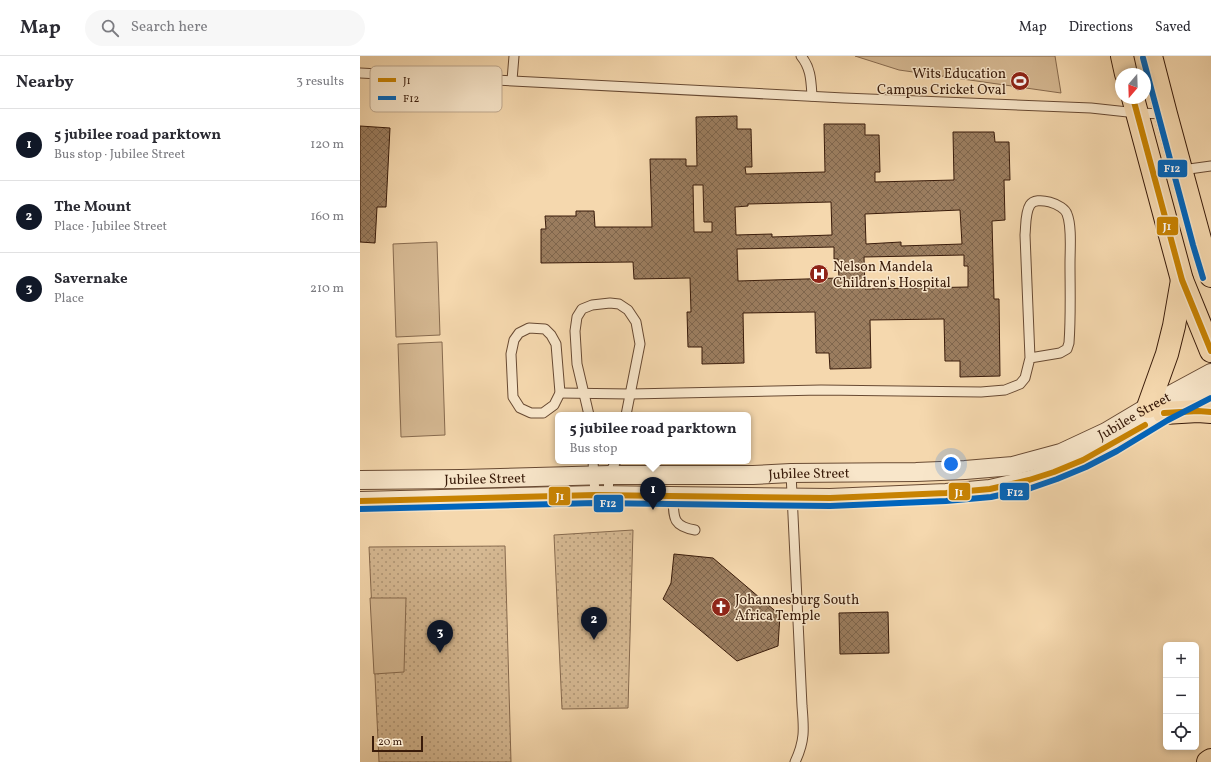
<!DOCTYPE html>
<meta charset="utf-8">
<style>
body{margin:0;font-family:Vollkorn,serif;background:#f7f7f7;color:#2b2b33}
.controls{position:absolute;right:12px;bottom:12px;display:grid;overflow:hidden;border-radius:6px;box-shadow:0 2px 6px #0003}
.controls button{width:36px;height:36px;display:grid;place-items:center;padding:0;border:0;border-bottom:1px solid #e1e1e2;background:#fff;color:#2b2b33;font:20px sans-serif}
.compass{position:absolute;left:755px;top:12px;width:36px;height:36px;border-radius:50%;background:#fff;box-shadow:0 2px 6px #0003;rotate:199deg}
.scale{position:absolute;left:12px;bottom:10px;width:51px;box-sizing:border-box;padding-left:4px;border:2px solid #391b0a;border-top:0;font-size:11px;line-height:14px;white-space:nowrap;color:#391b0a;-webkit-text-stroke:3px #f8e6ca;paint-order:stroke}
.you{position:absolute;left:591px;top:408px;width:14px;height:14px;margin:-10px;border:3px solid #fff;border-radius:50%;background:#1a73e8;box-shadow:0 0 0 6px #1a73e833}
.badge{display:grid;place-items:center;width:26px;height:26px;border-radius:50%;background:#111827;color:#fff;font-size:13px;font-weight:700}
.pin{position:absolute;translate:-50% -33px;filter:drop-shadow(0 1px 2px #0008)}
.pin::after{content:'';position:absolute;top:21px;width:14px;height:12px;background:inherit;clip-path:polygon(0 0,100% 0,50% 100%)}
.popup{position:absolute;left:195px;top:356px;width:196px;height:52px;box-sizing:border-box;display:grid;place-content:center;border-radius:6px;background:#fff;filter:drop-shadow(0 1px 3px #0005);font-size:13px;white-space:nowrap;color:#7c7c81}
.popup b{font-size:15px;color:#2b2b33}
.popup::after{content:'';position:absolute;left:50%;top:100%;margin-left:-8px;border:8px solid transparent;border-top-color:#fff}
.list{margin:0;padding:0;list-style:none}
h2{display:flex;justify-content:space-between;align-items:center;height:52px;margin:0;padding:0 16px;font-size:17px}
h2 small{font-size:13px;font-weight:400;color:#7c7c81}
.list li{display:grid;grid-template-columns:26px 1fr auto;gap:12px;align-items:center;box-sizing:border-box;height:72px;padding:0 16px;border-top:1px solid #e1e1e2}
.list b{display:block;font-size:15px;white-space:nowrap}
.list p{margin:0;font-size:13px;white-space:nowrap;color:#7c7c81}
.list em{font-size:13px;font-style:normal;color:#7c7c81}
.icon{flex:none;width:22px;height:22px;fill:none;stroke:currentColor;stroke-width:2;stroke-linecap:round;stroke-linejoin:round}
.map{position:relative;flex:none;width:851px;height:706px;overflow:hidden}
header{display:flex;align-items:center;gap:24px;box-sizing:border-box;height:56px;padding:0 20px;background:#fff;border-bottom:1px solid #e1e1e2}
header strong{font-size:19px}
nav{display:flex;gap:22px;margin-inline-start:auto;font-size:14px}
.search{width:280px;height:36px;background:#f7f7f7;display:flex;align-items:center;gap:10px;box-sizing:border-box;padding:0 14px;border-radius:22px;color:#7c7c81;font-size:15px}
main{display:flex}
aside{flex:1;background:#fff}
.map>svg:first-child{display:block}
</style>
<header>
<strong>Map</strong>
<div class="search"><svg class="icon" aria-label="search" viewBox="0 0 24 24"><circle cx="10" cy="10" r="6"/><path d="M15 15l6 6"/></svg>Search here</div>
<nav><a>Map</a><a>Directions</a><a>Saved</a></nav>
</header>
<main>
<aside>
<h2>Nearby<small>3 results</small></h2>
<ul class="list">
<li><span class="badge">1</span><div><b>5 jubilee road parktown</b><p>Bus stop · Jubilee Street</p></div><em>120 m</em></li>
<li><span class="badge">2</span><div><b>The Mount</b><p>Place · Jubilee Street</p></div><em>160 m</em></li>
<li><span class="badge">3</span><div><b>Savernake</b><p>Place</p></div><em>210 m</em></li>
</ul>
</aside>
<div class="map">
<svg width="851" height="706" viewBox="0 0 851 706">
<defs>
<pattern id="grass-dots" width="8" height="8" patternUnits="userSpaceOnUse"><rect width="8" height="8" fill="#d5b892"/><path d="M2 2h.1M6 6h.1" fill="none" stroke="#ae9575" stroke-width="1.8" stroke-linecap="round"/></pattern>
<pattern id="building-cross-hatch" width="8" height="8" patternUnits="userSpaceOnUse"><rect width="8" height="8" fill="#9b7d5f"/><path d="M0 0l8 8M0 8l8-8" fill="none" stroke="#7f664d"/></pattern>
</defs>
<rect width="100%" height="100%" fill="#f5d8ae"/>
<filter id="stains"><feTurbulence type="fractalNoise" baseFrequency=".005" numOctaves="4"/><feColorMatrix values="0 0 0 0 .2 0 0 0 0 .09 0 0 0 0 .02 0 0 0 .5 -.17"/></filter>
<radialGradient id="worn" r=".72"><stop offset=".6" stop-color="#630" stop-opacity="0"/><stop offset="1" stop-color="#630" stop-opacity=".3"/></radialGradient>
<g fill="url(#grass-dots)" stroke="#876a4e">
<polygon points="273,474 268,652 202,653 194,479"/>
<polygon points="145,490 151,706 19,706 9,491"/>
</g>
<g fill="#d5b892" stroke="#876a4e">
<polygon points="495,0 695,0 701,37 539,14"/>
<polygon points="77,186 80,279 36,281 33,188"/>
<polygon points="82,286 85,379 41,381 38,288"/>
<polygon points="10,542 46,542 44,616 14,618"/>
</g>
<g fill="url(#building-cross-hatch)" stroke="#391b0a" fill-rule="evenodd">
<path d="M377,60V73H391L392,111H385L386,118L465,116L464,68H505V79H519L520,116H515V126L594,124L593,76H634L635,86H649L650,124H644L645,164L632,165L634,243H639L640,320L600,321V305H585L584,263L510,264L511,312L470,313L469,297H456L455,256L383,257L384,307L342,308V291H328L327,256H331L330,222L274,223L273,206L181,207V173H186L185,160H216V155H234L235,171H292L290,103H326V110H337L336,61ZM333,129H343L344,166H352V176H334ZM471,146L472,179L412,181V178L376,179L375,151L388,150V148ZM600,154L602,188L541,190V186L506,188L505,158ZM474,191V203H478L479,222L378,225L377,193ZM604,199V210H608V231L505,233L504,201Z"/>
<polygon points="0,70 30,72 26,151 17,151 15,187 0,186"/>
<polygon points="314,498 353,502 420,559 418,590 377,605 303,543 311,527"/>
<polygon points="528,556 529,597 480,598 479,557"/>
</g>
<g fill="none" stroke-linecap="round" stroke-linejoin="round">
<g stroke="#684a33" stroke-width="11">
<g id="service">
<path d="M441,0C451,12 451,25 452,40"/>
<polyline points="0,17 484,42 731,52 777,57 806,58"/>
<polyline points="152,24 154,0"/>
<polyline points="794,116 822,114 851,110"/>
<polygon points="169,272 185,273 191,279 196,288 200,337 194,349 183,357 171,357 160,352 153,341 151,298 154,284 159,277"/>
<path d="M200,337L270,338L461,334L621,336L645,334L660,328L665,322L670,302L665,179C666,170 665,157 670,149C676,139 704,148 707,158C712,170 710,193 710,207C710,233 711,260 709,287L707,293L700,297L670,302"/>
<polyline points="229,359 217,308 215,275 217,261 222,253 232,249 250,247 259,248 268,254 276,266 280,288 266,359"/>
<polyline points="233,405 235,439"/>
<path d="M431,417L442,650C444,673 445,685 435,706"/>
<polyline points="248,440 249,419 256,405"/>
<path d="M313,440C314,460 311,470 335,474"/>
</g>
</g>
<g stroke="#684a33" stroke-width="20">
<g id="minor">
<path id="s1" d="M0,424L101,423L249,419H393L431,417L556,416L605,414L653,410L701,397L746,376L788,351L851,317"/>
<polyline points="0,445 235,439 470,442 586,437 630,433 669,424 694,416 723,404 753,388 804,357 851,333"/>
</g>
</g>
<g stroke="#391b0a" stroke-width="24">
<g id="primary">
<polyline points="762,0 766,18"/>
<polyline points="791,0 806,58 841,187 851,220"/>
<polyline points="773,42 822,224 851,295"/>
<polyline points="788,351 807,298 814,270 822,224"/>
<polyline points="804,357 838,355 851,356"/>
<polyline points="848,706 851,704"/>
</g>
</g>
<use href="#service" stroke="#f8e6ca" stroke-width="9"/>
<use href="#minor" stroke="#f8e6ca" stroke-width="18"/>
<use href="#primary" stroke="#f5d8ae" stroke-width="22"/>
<g stroke="#f8e6ca" stroke-width="9">
<g id="bus-1">
<polyline points="773,42 822,224 851,295"/>
<polyline points="804,357 838,355 851,356"/>
<polyline points="0,445 235,439 470,442 586,437 630,433 669,424 694,416 723,404 785,369"/>
</g>
</g>
<g stroke="#f8e6ca" stroke-width="9">
<g id="bus-2">
<polyline points="783,2 833,189 843,222"/>
<polyline points="0,453 235,447 470,450 586,445 631,441 671,432 697,423 726,411 757,395 808,364 851,342"/>
</g>
</g>
<use href="#bus-1" stroke="#c88302" stroke-width="6"/>
<use href="#bus-2" stroke="#0065bd" stroke-width="6"/>
</g>
<defs>
<g id="stadium-disc" transform="scale(1)"><circle r="9.5" fill="#8f2418" stroke="#f8e6ca"/><path d="M0-5a6.5 5 0 1 0 0 10a6.5 5 0 1 0 0-10ZM-3.5-1.8h7v3.6h-7Z" fill="#fff"/></g>
<g id="hospital-disc" transform="scale(1)"><circle r="9.5" fill="#8f2418" stroke="#f8e6ca"/><path d="M-5-5h3v3.5h4V-5h3V5h-3V1.5h-4V5h-3Z" fill="#fff"/></g>
<g id="church-disc" transform="scale(1)"><circle r="9.5" fill="#8f2418" stroke="#f8e6ca"/><path d="M-1.2-6h2.4v3.5h3.3v2.4h-3.3V6h-2.4V-.1h-3.3v-2.4h3.3Z" fill="#fff"/></g>
</defs>
<g fill-rule="evenodd">
<use href="#stadium-disc" x="660" y="25"/>
<use href="#hospital-disc" x="459" y="218"/>
<use href="#church-disc" x="361" y="551"/>
</g>
<g text-anchor="middle" stroke-width="3" stroke-linejoin="round" paint-order="stroke">
<g font-size="14" fill="#391b0a" stroke="#f8e6ca" text-anchor="start">
<text x="646" y="22" text-anchor="end">Wits Education<tspan x="646" dy="16">Campus Cricket Oval</tspan></text>
<text x="473" y="215">Nelson Mandela<tspan x="473" dy="16">Children's Hospital</tspan></text>
<text x="375" y="548">Johannesburg South<tspan x="375" dy="16">Africa Temple</tspan></text>
</g>
<g font-size="14" fill="#391b0a" stroke="#f8e6ca">
<text dy="5" stroke="none"><textPath href="#s1" startOffset="785">Jubilee Street</textPath></text>
<text dy="5" stroke="none"><textPath href="#s1" startOffset="449">Jubilee Street</textPath></text>
<text dy="5" stroke="none"><textPath href="#s1" startOffset="125">Jubilee Street</textPath></text>
</g>
</g>
<rect x="10" y="10" width="132" height="46" rx="6" fill="#f8e6ca" stroke="#bfa990" stroke-width="1"/>
<rect x="18" y="22" width="18" height="4" fill="#c88302"/>
<rect x="18" y="40" width="18" height="4" fill="#0065bd"/>
<g font-size="11" fill="#391b0a">
<text x="43" y="28">J1</text>
<text x="43" y="46">F12</text>
</g>
<g stroke="#f8e6ca" stroke-width="1.5">
<rect x="797" y="103" width="31" height="19" rx="4" fill="#0065bd"/>
<rect x="796" y="160" width="23" height="20" rx="4" fill="#c88302"/>
<rect x="639" y="426" width="31" height="19" rx="4" fill="#0065bd"/>
<rect x="588" y="426" width="23" height="19" rx="4" fill="#c88302"/>
<rect x="188" y="430" width="23" height="20" rx="4" fill="#c88302"/>
<rect x="233" y="438" width="31" height="19" rx="4" fill="#0065bd"/>
</g>
<g font-size="11" text-anchor="middle" font-weight="bold" fill="#fff">
<text x="812" y="116">F12</text>
<text x="807" y="174">J1</text>
<text x="655" y="440">F12</text>
<text x="599" y="440">J1</text>
<text x="200" y="444">J1</text>
<text x="248" y="451">F12</text>
</g>
<rect width="100%" height="100%" filter="url(#stains)"/>
<rect width="100%" height="100%" fill="url(#worn)"/>
</svg>
<div class="controls">
<button>+</button>
<button>−</button>
<button><svg class="icon" aria-label="locate" viewBox="0 0 24 24"><circle cx="12" cy="12" r="6"/><path d="M12 2v4M12 18v4M2 12h4M18 12h4"/></svg></button>
</div>
<svg class="compass" viewBox="-18 -18 36 36"><path d="M0-13l5 13h-10z" fill="#e53935"/><path d="M0 13l5-13h-10z" fill="#7c7c81"/></svg>
<div class="scale">20 m</div>
<div class="you"></div>
<div class="pin badge" style="left:293px;top:454px">1</div>
<div class="popup"><b>5 jubilee road parktown</b>Bus stop</div>
<div class="pin badge" style="left:234px;top:584px">2</div>
<div class="pin badge" style="left:80px;top:597px">3</div>
</div>
</main>
